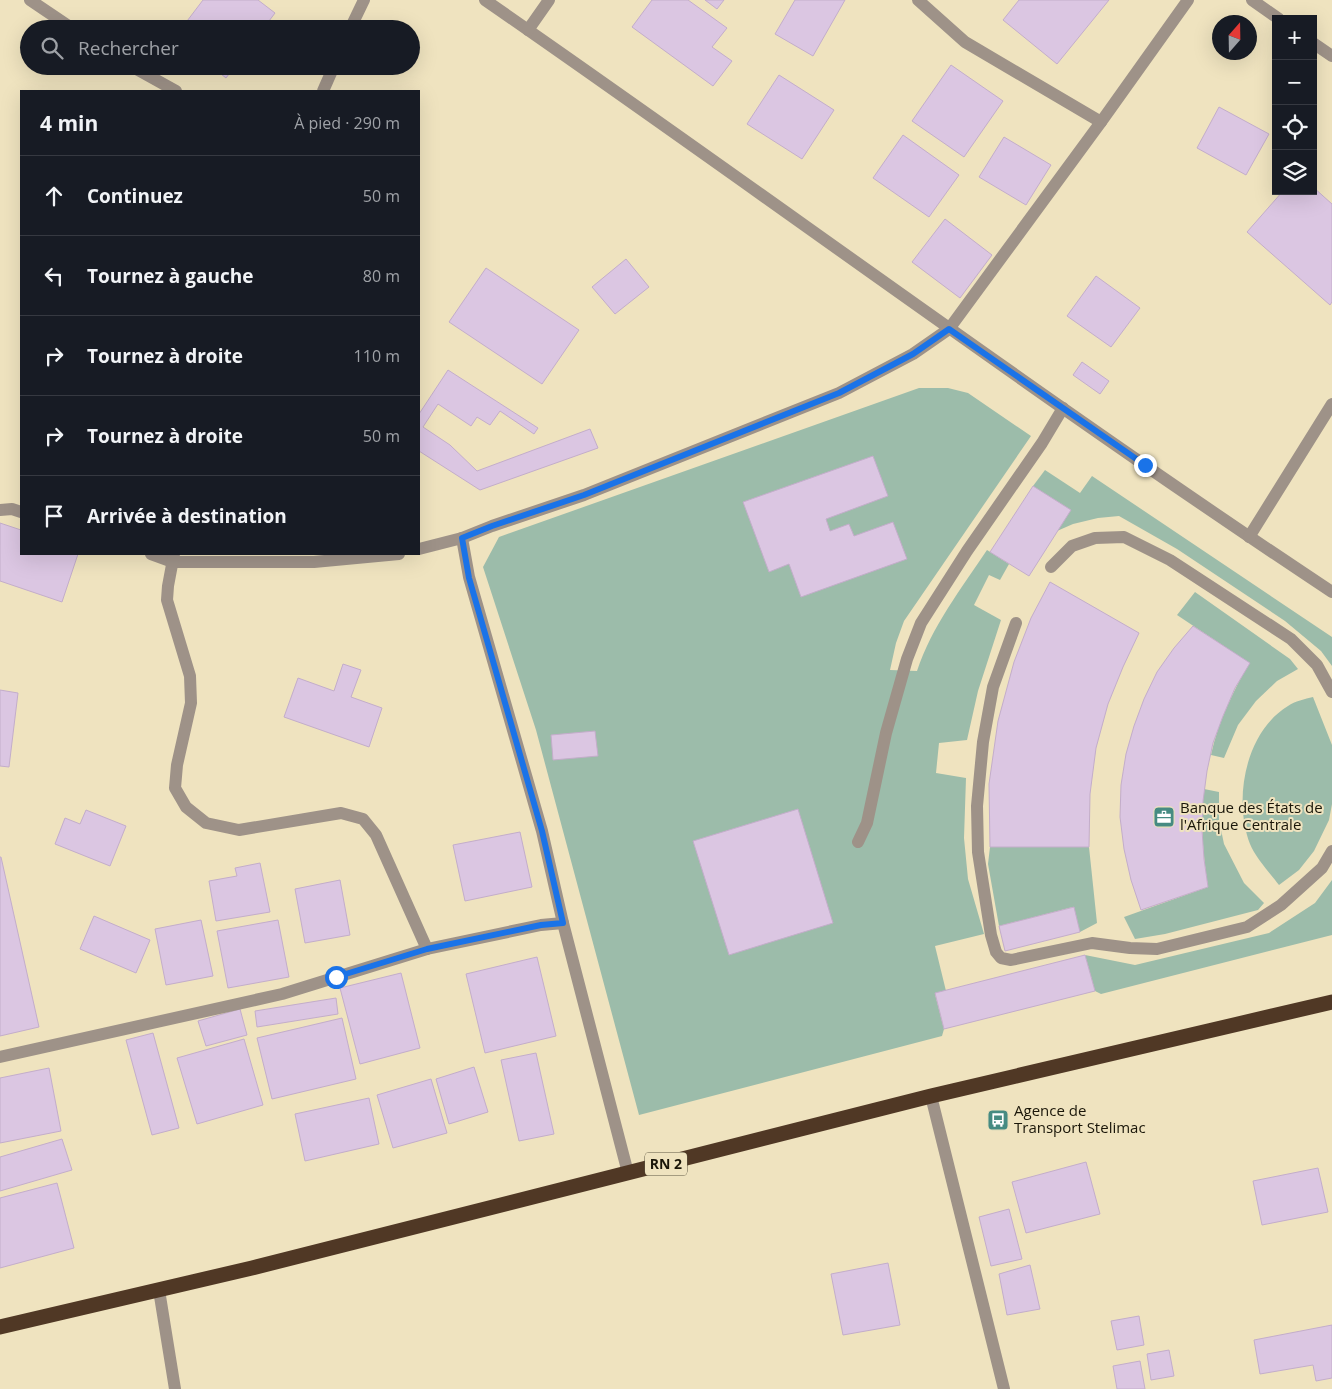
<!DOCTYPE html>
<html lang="fr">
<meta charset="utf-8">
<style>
body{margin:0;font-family:"Open Sans",sans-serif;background:#20242c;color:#f1f3f6}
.controls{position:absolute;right:15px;top:15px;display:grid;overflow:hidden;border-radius:0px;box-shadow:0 5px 20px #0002}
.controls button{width:45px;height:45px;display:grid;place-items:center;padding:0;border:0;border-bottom:1px solid #363941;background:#171b24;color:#f1f3f6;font:25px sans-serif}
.compass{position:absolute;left:1212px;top:15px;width:45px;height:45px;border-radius:50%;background:#171b24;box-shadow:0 5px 20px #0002;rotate:20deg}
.stop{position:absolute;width:15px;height:15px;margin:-11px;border:4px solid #1a73e8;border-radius:50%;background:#fff}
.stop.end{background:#1a73e8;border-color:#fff;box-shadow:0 1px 5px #0008}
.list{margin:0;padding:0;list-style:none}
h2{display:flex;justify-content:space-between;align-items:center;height:65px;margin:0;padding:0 20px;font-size:21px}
h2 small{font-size:16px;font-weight:400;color:#9ea1a6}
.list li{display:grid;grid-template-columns:32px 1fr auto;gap:15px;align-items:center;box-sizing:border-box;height:80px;padding:0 20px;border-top:1px solid #363941}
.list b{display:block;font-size:19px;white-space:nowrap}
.list em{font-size:16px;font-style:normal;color:#9ea1a6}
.icon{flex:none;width:28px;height:28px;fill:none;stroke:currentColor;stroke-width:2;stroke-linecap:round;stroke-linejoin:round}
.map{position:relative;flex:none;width:1332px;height:1389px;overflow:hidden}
.search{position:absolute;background:#171b24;box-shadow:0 5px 20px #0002;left:20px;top:20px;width:400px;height:55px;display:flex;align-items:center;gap:12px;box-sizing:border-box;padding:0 18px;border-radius:28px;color:#9ea1a6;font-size:19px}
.panel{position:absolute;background:#171b24;box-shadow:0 5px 20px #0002;left:20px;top:90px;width:400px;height:465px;border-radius:0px}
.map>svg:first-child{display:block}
</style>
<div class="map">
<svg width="1332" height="1389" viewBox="0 0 1332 1389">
<rect width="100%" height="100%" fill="#efe3bf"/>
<g fill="#9cbcaa">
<path d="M919,388H948L968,393L1031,436L904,621L896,643L890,670L917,671C932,626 961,589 987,550L1009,564L1000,580L989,575L974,605L1001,620L978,691L967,740L939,743L936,773L966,778L964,838L968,879L984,934L935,946L946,991L935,994L944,1029L942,1036L639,1115L536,730L483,567L499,537Z"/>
<polygon points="1045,470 1080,493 1092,476 1332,637 1332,666 1321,651 1285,621 1177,549 1119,516 1098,518 1073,524 1057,531 1033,486"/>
<path d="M1195,592L1290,659L1298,669L1277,681L1256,701L1238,725L1224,758L1211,755C1218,722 1233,692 1249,663L1177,615Z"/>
<path d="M1313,697L1332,745V804L1329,820L1314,851L1299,870L1279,885C1270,873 1255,857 1250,844C1233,800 1245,732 1288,706C1295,701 1305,699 1313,697Z"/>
<path d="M1204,789L1219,792V820L1224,844L1244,883L1264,903L1258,910L1165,934L1135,939L1124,917L1208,887C1203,854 1200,822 1204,789Z"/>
<polygon points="990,847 1089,847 1097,923 1080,932 1073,907 999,926 988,864"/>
<polygon points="1332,880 1332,935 1101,994 1095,991 1085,955 1135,965 1269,933 1315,903"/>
</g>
<g fill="#dbc6e2" stroke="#c3adca">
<polygon points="203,0 258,0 275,13 263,29 181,29"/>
<polygon points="652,0 688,0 727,28 712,47 732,61 713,86 632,27"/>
<polygon points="705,0 724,0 717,9"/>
<polygon points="795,0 845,0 813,56 775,34"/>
<polygon points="1019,0 1109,0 1057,64 1003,20"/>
<polygon points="951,65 1003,101 964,157 912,121"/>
<polygon points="211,66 235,66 226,78"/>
<polygon points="779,75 834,110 802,159 747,124"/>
<polygon points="1219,107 1269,134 1246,175 1197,148"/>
<polygon points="903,135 959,175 929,217 873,178"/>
<polygon points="1004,137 1051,165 1026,205 979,177"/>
<polygon points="1313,187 1332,204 1332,302 1330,305 1247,232 1283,191 1313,191"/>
<polygon points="945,219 992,255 960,298 912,262"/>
<polygon points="626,259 649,287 615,314 592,287"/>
<polygon points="486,268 579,330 542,384 449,322"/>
<polygon points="1096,276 1140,308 1111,347 1067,316"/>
<polygon points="1082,362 1109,381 1100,394 1073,375"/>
<polygon points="448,370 538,428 534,434 500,411 490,425 477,417 471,426 438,404 423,427 450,445 477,471 590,429 598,448 480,490 419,451 419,414"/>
<polygon points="873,456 888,496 826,519 830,531 849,524 854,536 893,522 907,559 801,597 789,564 769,572 743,502"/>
<polygon points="1033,486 1071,510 1029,576 990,552"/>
<polygon points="0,523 21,530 21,554 78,554 62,602 0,581"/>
<polygon points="1050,582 1139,633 1123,667 1108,704 1096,748 1090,794 1089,847 990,847 989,784 998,721 1014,662 1031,618"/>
<polygon points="1193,626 1250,663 1235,688 1223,716 1213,743 1207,771 1203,801 1202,830 1204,859 1208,887 1141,910 1131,880 1124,849 1120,817 1121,785 1126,754 1134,726 1144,699 1157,672 1174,648"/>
<polygon points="343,664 361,670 351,697 382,708 369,747 284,717 298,678 334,691"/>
<polygon points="0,690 18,693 9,767 0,766"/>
<polygon points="595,731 598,756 553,760 551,735"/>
<polygon points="798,809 833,923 729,955 693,841"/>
<polygon points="86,810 126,826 110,866 55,844 65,818 80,824"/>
<polygon points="520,832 532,887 465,901 453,845"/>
<polygon points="0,857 1,857 39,1027 0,1036"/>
<polygon points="260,863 270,912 216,921 209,881 237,876 235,868"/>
<polygon points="340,880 350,935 305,943 295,889"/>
<polygon points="1074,907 1080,932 1005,951 999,926"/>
<polygon points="94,916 150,940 136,973 80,949"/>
<polygon points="201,920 213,976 166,985 155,929"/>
<polygon points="278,920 289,977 228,988 217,931"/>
<polygon points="1085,955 1095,991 944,1029 935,993"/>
<polygon points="537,957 556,1036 485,1053 466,974"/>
<polygon points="401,973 420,1048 360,1064 340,988"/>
<polygon points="336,998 338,1014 257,1027 255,1011"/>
<polygon points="240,1009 247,1035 206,1046 198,1021"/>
<polygon points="342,1018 356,1079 272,1099 257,1038"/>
<polygon points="153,1033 179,1128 152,1135 126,1040"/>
<polygon points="244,1039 263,1105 197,1124 177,1058"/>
<polygon points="536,1053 554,1134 519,1141 501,1060"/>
<polygon points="474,1067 488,1112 449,1124 436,1079"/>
<polygon points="49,1068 61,1131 0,1143 0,1078"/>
<polygon points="431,1079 447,1133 393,1148 377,1095"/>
<polygon points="369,1098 379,1144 305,1161 295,1114"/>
<polygon points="62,1139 72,1170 0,1191 0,1157"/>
<polygon points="1086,1162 1100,1214 1026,1233 1012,1182"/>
<polygon points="1318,1168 1328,1212 1262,1225 1253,1181"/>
<polygon points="57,1183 74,1248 0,1268 0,1198"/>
<polygon points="1009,1209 1022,1259 991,1266 979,1217"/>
<polygon points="888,1263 900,1325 843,1335 831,1274"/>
<polygon points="1030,1265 1040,1309 1007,1315 999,1274"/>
<polygon points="1139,1316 1144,1345 1117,1350 1111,1321"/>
<polygon points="1332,1325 1332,1378 1316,1381 1313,1365 1260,1374 1254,1340"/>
<polygon points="1169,1350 1174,1376 1151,1380 1147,1354"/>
<polygon points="1140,1361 1145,1389 1117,1389 1113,1366"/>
</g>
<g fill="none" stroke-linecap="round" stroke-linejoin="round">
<g stroke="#9e9288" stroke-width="12">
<polyline points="30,0 73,29"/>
<path d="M485,0C768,196 1045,402 1332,592"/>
<polyline points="918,0 965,42 1101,122"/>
<polyline points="1252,0 1279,19"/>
<polyline points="350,29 364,0"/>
<polyline points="528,30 549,0"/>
<polyline points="1313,43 1332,56"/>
<polyline points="131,66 176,91"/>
<polyline points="323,91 334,66"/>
<polyline points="0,510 12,509 21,512"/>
<polyline points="1249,537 1332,404"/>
<polyline points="462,538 469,577 542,831 563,923"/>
<polyline points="419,549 462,538 492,526 584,495 839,393 913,354 949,329 1101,122 1188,0"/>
<polyline points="151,554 173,562 314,562 399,554"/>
<polyline points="174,554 168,586 167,600 190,676 191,703 177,765 175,788 186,807 206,823 239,830 341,813 363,819 376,835 427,949"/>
<polyline points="1051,567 1072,546 1095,538 1124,537 1170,560 1291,639 1317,665 1332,692"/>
<polyline points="1016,623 993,687 983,742 977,806 978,852 991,935 996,952 1001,958 1011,960 1092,943 1130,948 1157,949 1247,927 1281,905 1322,868 1332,851"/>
<polyline points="858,842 867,823 886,733 907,659 921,623 967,551 1042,443 1063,408"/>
<polyline points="0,1057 282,994 427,949 541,925 563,923 628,1173"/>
<polyline points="931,1096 1004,1389"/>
<polyline points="159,1290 175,1389"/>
</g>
<polyline stroke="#503825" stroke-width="15" points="0,1327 252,1268 931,1096 1332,1002"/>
</g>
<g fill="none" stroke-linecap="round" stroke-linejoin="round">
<polyline stroke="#1a73e8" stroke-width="6" points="336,977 427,949 541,925 563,923 542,831 469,578 462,538 492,526 584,495 839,393 913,354 949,329 1145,465"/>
</g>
<defs>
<g id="office-square" transform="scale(1.125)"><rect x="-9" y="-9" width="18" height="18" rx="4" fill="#468b82" stroke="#efe3bf"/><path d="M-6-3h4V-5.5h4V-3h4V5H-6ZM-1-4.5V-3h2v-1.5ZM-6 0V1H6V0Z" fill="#fff"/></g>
<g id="bus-square" transform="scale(1.125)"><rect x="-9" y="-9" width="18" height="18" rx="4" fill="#468b82" stroke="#efe3bf"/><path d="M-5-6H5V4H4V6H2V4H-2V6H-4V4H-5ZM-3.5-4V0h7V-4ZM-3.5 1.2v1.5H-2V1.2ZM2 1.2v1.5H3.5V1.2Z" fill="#fff"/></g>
</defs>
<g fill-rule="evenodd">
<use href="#office-square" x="1164" y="817"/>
<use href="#bus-square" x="998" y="1120"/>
</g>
<g text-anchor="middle" stroke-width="4" stroke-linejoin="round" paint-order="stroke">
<rect fill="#efe3bf" stroke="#5a5440" stroke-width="1" x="645" y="1152.5" width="42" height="23" rx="4"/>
<g font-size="14" font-weight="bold" fill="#1a1609">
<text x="666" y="1169">RN 2</text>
</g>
<g font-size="15" fill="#1a1609" stroke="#efe3bf" text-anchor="start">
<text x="1180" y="813">Banque des États de<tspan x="1180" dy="17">l'Afrique Centrale</tspan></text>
<text x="1014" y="1116">Agence de<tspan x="1014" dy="17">Transport Stelimac</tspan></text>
</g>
</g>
</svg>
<div class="controls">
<button>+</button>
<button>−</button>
<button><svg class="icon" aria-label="locate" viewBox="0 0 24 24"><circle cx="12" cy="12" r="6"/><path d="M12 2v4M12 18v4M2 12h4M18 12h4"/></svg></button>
<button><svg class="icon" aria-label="layers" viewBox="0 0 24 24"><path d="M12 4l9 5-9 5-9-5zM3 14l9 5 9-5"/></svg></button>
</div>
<svg class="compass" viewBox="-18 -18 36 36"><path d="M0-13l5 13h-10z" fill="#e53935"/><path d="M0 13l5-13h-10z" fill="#9ea1a6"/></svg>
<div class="stop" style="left:336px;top:977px"></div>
<div class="stop end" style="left:1145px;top:465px"></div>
<div class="search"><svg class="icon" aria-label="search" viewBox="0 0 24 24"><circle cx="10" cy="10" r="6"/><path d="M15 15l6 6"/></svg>Rechercher</div>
<section class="panel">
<h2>4 min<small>À pied · 290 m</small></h2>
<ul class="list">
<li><svg class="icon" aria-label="ahead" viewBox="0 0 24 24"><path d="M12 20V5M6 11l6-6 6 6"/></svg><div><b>Continuez</b></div><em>50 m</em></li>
<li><svg class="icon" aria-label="left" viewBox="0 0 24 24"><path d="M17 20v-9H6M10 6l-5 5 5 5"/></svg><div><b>Tournez à gauche</b></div><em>80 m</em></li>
<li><svg class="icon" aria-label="right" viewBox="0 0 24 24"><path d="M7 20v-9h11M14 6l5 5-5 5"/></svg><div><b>Tournez à droite</b></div><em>110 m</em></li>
<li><svg class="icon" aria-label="right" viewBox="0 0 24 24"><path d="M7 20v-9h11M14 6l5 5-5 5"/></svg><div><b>Tournez à droite</b></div><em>50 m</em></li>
<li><svg class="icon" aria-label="arrive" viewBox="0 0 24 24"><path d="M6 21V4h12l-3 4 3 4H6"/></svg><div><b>Arrivée à destination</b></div></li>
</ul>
</section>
</div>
